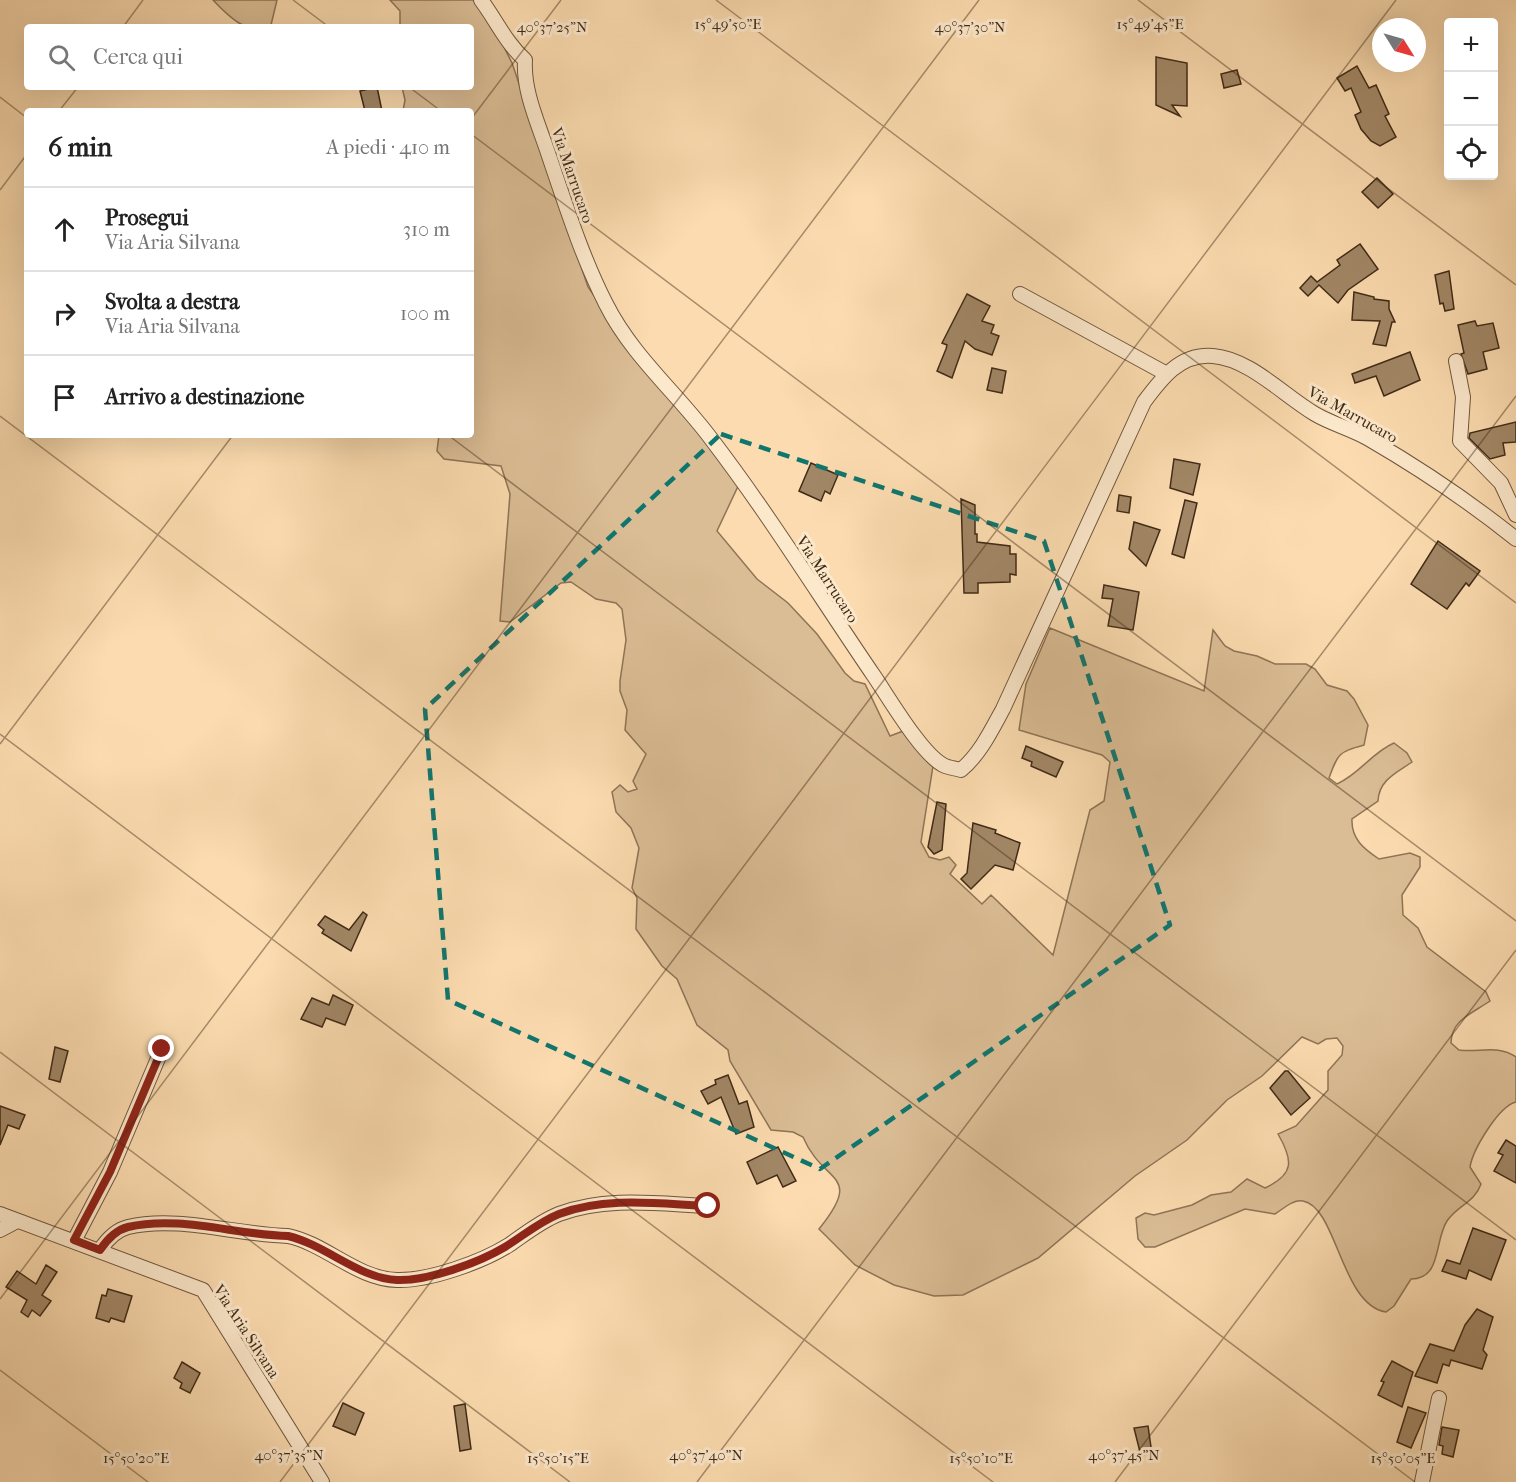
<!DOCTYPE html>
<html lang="it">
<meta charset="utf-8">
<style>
body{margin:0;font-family:"IM FELL French Canon",serif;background:#f6f6f6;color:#222}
.controls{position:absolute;right:18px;top:18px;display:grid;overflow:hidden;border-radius:6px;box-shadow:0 6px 24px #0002}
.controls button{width:54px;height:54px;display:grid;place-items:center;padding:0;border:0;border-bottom:2px solid #e0e0e0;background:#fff;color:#222;font:30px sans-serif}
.compass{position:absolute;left:1372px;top:18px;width:54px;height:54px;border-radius:50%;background:#fff;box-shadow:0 6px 24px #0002;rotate:127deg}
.stop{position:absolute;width:18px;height:18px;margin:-14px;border:4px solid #8f2418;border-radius:50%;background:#fff}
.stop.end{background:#8f2418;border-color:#fff;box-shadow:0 2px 6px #0008}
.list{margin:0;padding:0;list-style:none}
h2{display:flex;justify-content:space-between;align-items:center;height:78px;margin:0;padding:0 24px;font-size:26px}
h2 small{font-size:20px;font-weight:400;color:#767676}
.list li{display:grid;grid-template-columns:39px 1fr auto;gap:18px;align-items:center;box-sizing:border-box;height:84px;padding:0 24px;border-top:2px solid #e0e0e0}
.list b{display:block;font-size:22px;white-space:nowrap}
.list p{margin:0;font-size:20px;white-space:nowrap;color:#767676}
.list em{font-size:20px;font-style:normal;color:#767676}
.icon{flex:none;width:33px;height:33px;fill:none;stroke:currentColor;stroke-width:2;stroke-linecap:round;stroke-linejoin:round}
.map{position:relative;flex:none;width:1516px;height:1482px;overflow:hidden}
.search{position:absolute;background:#fff;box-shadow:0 6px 24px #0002;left:24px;top:24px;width:450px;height:66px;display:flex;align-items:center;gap:15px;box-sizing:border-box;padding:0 21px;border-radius:6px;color:#767676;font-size:22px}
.panel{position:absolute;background:#fff;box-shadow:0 6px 24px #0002;left:24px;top:108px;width:450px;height:330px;border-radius:6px}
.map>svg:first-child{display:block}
</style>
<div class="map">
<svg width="1516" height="1482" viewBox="0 0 1516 1482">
<rect width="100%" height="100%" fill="#fbdbaf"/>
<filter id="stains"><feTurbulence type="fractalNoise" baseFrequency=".00333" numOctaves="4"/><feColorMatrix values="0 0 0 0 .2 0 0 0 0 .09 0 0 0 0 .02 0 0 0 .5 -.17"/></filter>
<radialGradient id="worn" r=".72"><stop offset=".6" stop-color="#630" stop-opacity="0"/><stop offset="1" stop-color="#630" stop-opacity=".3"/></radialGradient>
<g fill="#dbbd95" stroke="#8e7456" stroke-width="1.5">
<path d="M213,0H277L271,25C249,38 227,15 213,0Z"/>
<path d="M390,0H475L497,33L512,63L588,287L638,359L740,482L717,531L757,579L788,603L817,634L845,673L854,681L865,684L890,736L906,730L933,766L921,842L929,857L940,860L949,857L956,865L950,874L982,904L991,895L1053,955L1090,810L1104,801L1110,762L1102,755L1019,730L1026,684L1050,628L1204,691L1213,630L1225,646L1234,651L1257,656L1275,664H1306L1315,669L1327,685L1347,691L1354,699L1368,725L1364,745C1339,752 1338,753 1329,778L1337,784C1361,773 1371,753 1394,743L1407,753L1412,762C1396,773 1379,780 1378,801L1352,819C1351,839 1364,849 1379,859L1410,853L1420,857V867L1402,895L1403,915L1418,928L1427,947L1486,992L1490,1001C1473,1013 1451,1020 1451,1043L1459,1050C1479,1053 1498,1044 1516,1057V1102C1499,1106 1473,1149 1470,1167L1481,1184C1475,1202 1457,1206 1447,1221C1434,1241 1442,1279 1411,1279L1394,1306L1386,1312C1341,1305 1337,1207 1303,1201C1293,1199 1283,1209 1275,1214L1245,1209L1155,1247H1145L1138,1239L1136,1218L1145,1213L1154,1215L1192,1205L1211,1195L1231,1192L1247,1179L1265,1188C1295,1174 1293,1160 1278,1134L1296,1126L1328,1090V1071L1342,1055L1343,1046L1337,1038L1326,1039L1318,1044L1302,1037L1262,1076L1227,1100L1187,1140L1135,1176L1038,1258L963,1295L934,1296L894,1285L855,1265L819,1229C865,1172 823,1185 803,1137L793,1132L771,1130L730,1061L728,1050L697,1025L677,979L662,966L636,929L637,898L632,888L639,848L631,828L616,812L612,792L620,785L628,792L637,789L633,781L646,754L625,730L627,710L620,691V681L626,640L622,609L616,603L596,599L571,582L561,583L510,622L500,621L510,494L501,466L444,459L437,451L439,435H471V111H403L405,100L402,87H471V27H400V11Z"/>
</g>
<g fill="#a28766" stroke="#412b17" stroke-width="1.5">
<polygon points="1156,57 1187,63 1187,106 1172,105 1180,116 1156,105"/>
<polygon points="1357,66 1369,88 1376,85 1389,114 1385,116 1396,137 1380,146 1371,141 1361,129 1355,115 1361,112 1351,88 1345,91 1337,78"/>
<polygon points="1237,70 1241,84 1224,88 1221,74"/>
<polygon points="377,87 382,111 365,111 360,91"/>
<polygon points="1377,178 1393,194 1378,208 1362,192"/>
<polygon points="1360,244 1378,269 1348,290 1338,303 1319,285 1308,296 1300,288 1311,276 1317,282 1340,265 1337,260"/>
<polygon points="1449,271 1454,309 1445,311 1443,303 1440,304 1435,275"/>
<polygon points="1354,292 1374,297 1374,299 1389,301 1389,309 1395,322 1392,322 1386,346 1373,344 1380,321 1352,320"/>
<polygon points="967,294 990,306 982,321 994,325 991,333 999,336 992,355 975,349 965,341 952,378 937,371 946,349 947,345 942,343"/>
<polygon points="1475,321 1477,326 1493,323 1499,348 1483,352 1487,369 1468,374 1461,354 1464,353 1458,325"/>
<polygon points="1410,352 1420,380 1384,396 1376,376 1355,383 1352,374"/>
<polygon points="992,368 1006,371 1002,393 987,390"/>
<polygon points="1516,422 1516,442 1503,443 1505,455 1490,459 1469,438 1470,433"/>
<polygon points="1174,459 1200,464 1193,495 1170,488"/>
<polygon points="811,463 838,475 830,494 825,491 821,501 799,491"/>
<polygon points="1119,495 1131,497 1129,513 1117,511"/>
<polygon points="961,499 975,505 975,534 977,534 977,542 1010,546 1010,554 1016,554 1016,575 1010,574 1010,582 978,583 978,593 964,593"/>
<polygon points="1185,500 1197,503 1184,558 1172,554"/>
<polygon points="1134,522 1160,530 1146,566 1129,549"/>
<polygon points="1438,541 1480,571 1469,586 1466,583 1447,609 1411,584"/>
<polygon points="1104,585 1139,592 1133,630 1108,626 1113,599 1102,598"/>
<polygon points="1026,746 1063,762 1056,777 1031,766 1032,762 1022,758"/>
<polygon points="937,802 946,804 942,850 934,854 928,847"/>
<polygon points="973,823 996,830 995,833 1020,843 1013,870 995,865 971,889 961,879 967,873"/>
<polygon points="363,912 367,915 351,951 322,933 324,930 318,925 325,916 349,930"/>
<polygon points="333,995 353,1005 345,1025 326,1018 322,1027 301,1019 312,998 329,1005"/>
<polygon points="55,1047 68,1051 60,1082 49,1079"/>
<polygon points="1285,1071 1288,1071 1310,1098 1291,1115 1270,1088"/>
<polygon points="728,1075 739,1104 747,1101 754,1127 736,1134 721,1097 708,1104 701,1091 716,1084 715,1080"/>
<polygon points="0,1106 25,1115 19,1129 8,1125 0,1145"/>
<polygon points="1506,1140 1516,1146 1516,1183 1494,1171 1503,1155 1498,1153"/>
<polygon points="778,1147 796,1181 783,1187 777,1175 757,1184 747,1162"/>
<polygon points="1473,1228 1506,1240 1491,1280 1469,1270 1466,1279 1442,1271 1447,1260 1460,1264"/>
<polygon points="46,1265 57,1272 42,1295 51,1301 40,1316 32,1310 28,1317 21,1312 27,1300 6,1287 17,1271 36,1284"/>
<polygon points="108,1289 132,1296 124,1322 111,1318 109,1322 96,1318 102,1295 106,1296"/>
<polygon points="1477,1309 1493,1317 1483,1350 1487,1355 1482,1369 1451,1360 1449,1366 1443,1364 1437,1383 1415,1376 1430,1344 1454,1351 1465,1325"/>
<polygon points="1392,1361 1413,1372 1402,1407 1378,1395 1384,1382 1381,1381"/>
<polygon points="182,1362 200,1373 190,1393 180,1388 182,1383 174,1378"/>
<polygon points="343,1403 364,1413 355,1435 333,1426"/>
<polygon points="465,1404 471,1449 460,1451 454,1406"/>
<polygon points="1408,1407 1426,1413 1411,1448 1397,1442"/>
<polygon points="1148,1426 1152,1454 1141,1456 1134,1428"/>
<polygon points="1442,1427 1459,1430 1453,1457 1442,1454 1443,1446 1439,1445"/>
</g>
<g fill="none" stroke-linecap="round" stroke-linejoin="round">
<g stroke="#70573d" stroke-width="16">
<g id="minor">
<path d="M481,0C496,20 506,43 525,60C523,92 539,125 549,156C566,206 582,257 606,304C632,356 678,394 712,440C770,516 820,597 874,676C889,698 921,753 943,765C948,768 955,768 961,770C980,754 991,731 1003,709L1144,402C1161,379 1180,353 1213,356C1250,359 1283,395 1315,414C1332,424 1352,429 1369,439C1419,468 1471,503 1516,539"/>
<polyline points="1020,294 1165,373"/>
<polyline points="1456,361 1463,397 1460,441 1501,483 1516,515"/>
<polyline points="0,1214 203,1290 322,1482"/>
<polyline points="0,1230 17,1221"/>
<polyline points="74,1241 110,1172 162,1049"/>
<path d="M100,1250C106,1241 116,1230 128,1227C177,1215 238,1235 288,1236C326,1244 357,1279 397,1280C429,1281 482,1262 509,1245C525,1234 541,1221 559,1214C607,1196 659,1204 708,1206"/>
<polyline points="1422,1482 1439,1398"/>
</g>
</g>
<use href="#minor" stroke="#fce8cb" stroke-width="14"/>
</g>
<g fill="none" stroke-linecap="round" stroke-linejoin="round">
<path stroke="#8f2418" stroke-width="8" d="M162,1049L110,1172L74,1240L100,1250C106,1241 116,1230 128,1227C179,1215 236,1235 288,1236C326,1245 360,1279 397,1280C428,1281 478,1263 505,1247C523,1236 539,1222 559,1214C607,1196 659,1204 708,1206"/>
</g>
<path fill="none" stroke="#0f766e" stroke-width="4.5" stroke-dasharray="12 8" stroke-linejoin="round" d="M721,434L1044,541L1170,925L820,1169L448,1000L425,709Z"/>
<path fill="none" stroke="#412b17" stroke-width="1.5" stroke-opacity="0.45" d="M293,0L329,27M716,0L1516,603M1138,0L1516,285M123,27L143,0M409,87L441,111M0,97L27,118M59,111L78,87M471,119L561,0M471,134L1516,921M0,190L27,154M0,416L1415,1482M448,435L1516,1240M0,734L993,1482M0,744L233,435M0,1052L570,1482M0,1299L979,0M0,1370L148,1482M280,1482L1396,0M697,1482L1516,396M1115,1482L1516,950"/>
<g text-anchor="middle" stroke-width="6" stroke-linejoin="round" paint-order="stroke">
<g font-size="16" fill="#412b17" stroke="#fce8cb">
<text transform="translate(573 175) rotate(71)" y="6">Via Marrucaro</text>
<text transform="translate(1353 414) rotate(29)" y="6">Via Marrucaro</text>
<text transform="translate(828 579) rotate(57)" y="6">Via Marrucaro</text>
<text transform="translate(247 1331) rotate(57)" y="6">Via Aria Silvana</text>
</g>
</g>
<g font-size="15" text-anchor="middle" fill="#412b17" stroke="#fce8cb" stroke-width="6" stroke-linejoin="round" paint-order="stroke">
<text x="728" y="29">15°49'50"E</text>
<text x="1150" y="29">15°49'45"E</text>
<text x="552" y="32">40°37'25"N</text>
<text x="970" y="32">40°37'30"N</text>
<text x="289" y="1460">40°37'35"N</text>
<text x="706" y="1460">40°37'40"N</text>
<text x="1124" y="1460">40°37'45"N</text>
<text x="136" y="1463">15°50'20"E</text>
<text x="558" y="1463">15°50'15"E</text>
<text x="981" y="1463">15°50'10"E</text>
<text x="1403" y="1463">15°50'05"E</text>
</g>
<rect width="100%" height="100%" filter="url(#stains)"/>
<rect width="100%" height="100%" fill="url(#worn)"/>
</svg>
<div class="controls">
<button>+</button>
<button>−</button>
<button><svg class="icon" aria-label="locate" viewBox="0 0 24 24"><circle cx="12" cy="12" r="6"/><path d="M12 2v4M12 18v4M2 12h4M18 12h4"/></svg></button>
</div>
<svg class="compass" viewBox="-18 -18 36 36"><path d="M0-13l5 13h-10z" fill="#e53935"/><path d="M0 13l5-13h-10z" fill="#767676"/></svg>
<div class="stop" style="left:708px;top:1206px"></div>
<div class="stop end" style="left:162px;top:1049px"></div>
<div class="search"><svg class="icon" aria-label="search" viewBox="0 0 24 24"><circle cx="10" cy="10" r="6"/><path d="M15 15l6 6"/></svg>Cerca qui</div>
<section class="panel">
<h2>6 min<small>A piedi · 410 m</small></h2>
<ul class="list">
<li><svg class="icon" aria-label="ahead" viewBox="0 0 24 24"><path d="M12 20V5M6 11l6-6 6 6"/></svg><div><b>Prosegui</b><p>Via Aria Silvana</p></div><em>310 m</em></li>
<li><svg class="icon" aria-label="right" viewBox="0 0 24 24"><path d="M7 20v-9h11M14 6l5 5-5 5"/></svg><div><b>Svolta a destra</b><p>Via Aria Silvana</p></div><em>100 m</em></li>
<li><svg class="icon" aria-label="arrive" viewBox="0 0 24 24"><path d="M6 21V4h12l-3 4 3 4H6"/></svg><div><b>Arrivo a destinazione</b></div></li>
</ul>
</section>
</div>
